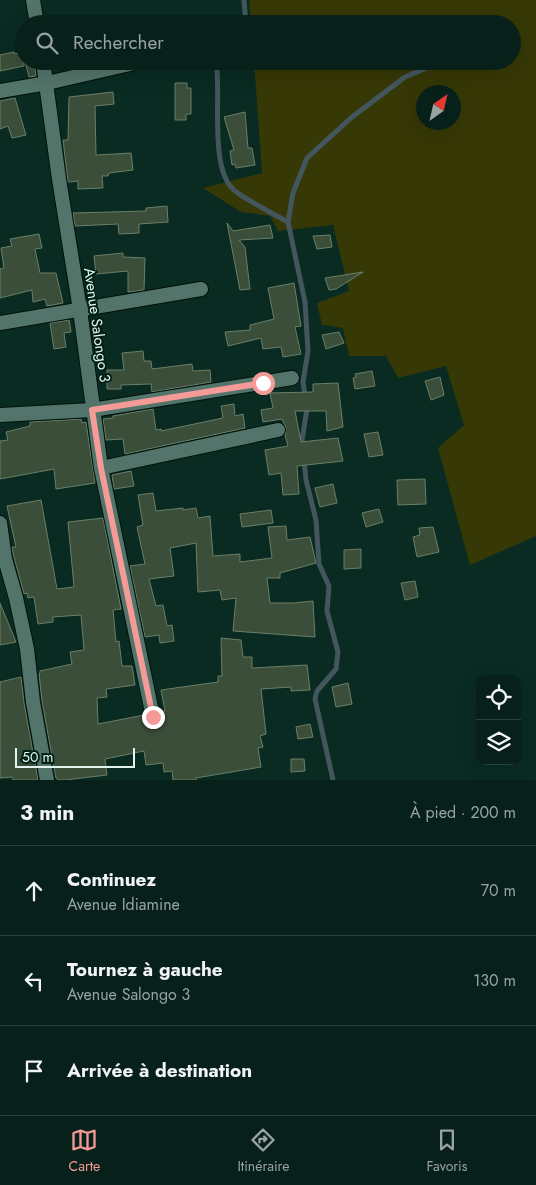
<!DOCTYPE html>
<html lang="fr">
<meta charset="utf-8">
<style>
body{margin:0;font-family:Jost,sans-serif;background:#152d27;color:#f1f3f6}
.controls{position:absolute;right:15px;bottom:15px;display:grid;overflow:hidden;border-radius:10px;box-shadow:0 5px 20px #0002}
.controls button{width:45px;height:45px;display:grid;place-items:center;padding:0;border:0;border-bottom:1px solid #283e39;background:#07201a;color:#f1f3f6;font:25px sans-serif}
.compass{position:absolute;left:416px;top:85px;width:45px;height:45px;border-radius:50%;background:#07201a;box-shadow:0 5px 20px #0002;rotate:34deg}
.scale{position:absolute;left:15px;bottom:12px;width:120px;box-sizing:border-box;padding-left:5px;border:2px solid #e2f4ee;border-top:0;font-size:14px;line-height:18px;white-space:nowrap;color:#e2f4ee;-webkit-text-stroke:4px #012118;paint-order:stroke}
.stop{position:absolute;width:15px;height:15px;margin:-11px;border:4px solid #f59b97;border-radius:50%;background:#fff}
.stop.end{background:#f59b97;border-color:#fff;box-shadow:0 1px 5px #0008}
.list{margin:0;padding:0;list-style:none}
h2{display:flex;justify-content:space-between;align-items:center;height:65px;margin:0;padding:0 20px;font-size:21px}
h2 small{font-size:16px;font-weight:400;color:#98a3a2}
.list li{display:grid;grid-template-columns:32px 1fr auto;gap:15px;align-items:center;box-sizing:border-box;height:90px;padding:0 20px;border-top:1px solid #283e39}
.list b{display:block;font-size:19px;white-space:nowrap}
.list p{margin:0;font-size:16px;white-space:nowrap;color:#98a3a2}
.list em{font-size:16px;font-style:normal;color:#98a3a2}
.icon{flex:none;width:28px;height:28px;fill:none;stroke:currentColor;stroke-width:2;stroke-linecap:round;stroke-linejoin:round}
.map{position:relative;flex:none;width:536px;height:780px;overflow:hidden}
.search{position:absolute;background:#07201a;box-shadow:0 5px 20px #0002;left:15px;right:15px;top:15px;height:55px;display:flex;align-items:center;gap:12px;box-sizing:border-box;padding:0 18px;border-radius:28px;color:#98a3a2;font-size:19px}
.sheet{height:335px;background:#07201a}
nav{display:flex;justify-content:space-around;align-items:center;box-sizing:border-box;height:70px;border-top:1px solid #283e39;background:#07201a;font-size:14px;color:#98a3a2}
nav a{display:grid;justify-items:center;gap:2px}
nav .on{color:#f59b97}
.map>svg:first-child{display:block}
</style>
<div class="map">
<svg width="536" height="780" viewBox="0 0 536 780">
<rect width="100%" height="100%" fill="#092b22"/>
<path fill="#363806" fill-rule="evenodd" d="M249,0H536V536L470,565L438,448L464,425L446,366L398,378L386,356H349L343,328L322,325L317,303L349,291L333,225L278,231L270,216L241,212L203,188L262,173L254,61H512V24H251ZM424,92H454V122H424Z"/>
<g fill="none" stroke-linecap="round" stroke-linejoin="round">
<g stroke="#44565d" stroke-width="5">
<polyline points="244,0 246,24"/>
<path d="M216,61C222,94 208,169 235,191C248,201 272,213 288,222"/>
<polyline points="303,448 302,440 307,409 303,382 308,351 305,302 288,222 293,193 307,158 352,117 405,77 443,61"/>
<polyline points="304,459 306,480 316,520 319,564 329,586 327,611 338,652 336,669 317,691 315,699 333,780"/>
</g>
</g>
<g fill="#3b4e39" stroke="#6a7f68">
<polygon points="14,52 14,54 24,52 24,66 0,71 0,55"/>
<polygon points="25,61 34,61 36,76 29,77"/>
<polygon points="175,83 187,83 187,88 191,88 191,114 186,114 186,120 175,120"/>
<polygon points="113,92 114,104 95,106 96,155 131,153 133,170 109,173 108,176 102,176 103,188 78,189 78,181 68,182 63,140 68,140 69,97"/>
<polygon points="15,98 26,135 12,138 8,126 0,129 0,101"/>
<polygon points="245,112 248,148 252,148 255,165 236,168 235,164 232,165 230,151 234,150 224,117"/>
<polygon points="167,206 168,222 139,224 139,233 119,234 118,224 75,226 73,213 146,211 146,208"/>
<polygon points="227,223 233,231 270,225 273,238 239,240 245,247 250,289 240,290"/>
<polygon points="39,234 42,248 35,249 40,273 56,273 63,303 47,306 45,299 33,302 32,290 0,298 0,269 4,268 1,248 12,246 10,239"/>
<polygon points="330,235 332,247 317,249 313,236"/>
<polygon points="123,253 123,257 145,258 144,290 128,292 128,271 96,274 94,256"/>
<polygon points="363,272 336,289 329,290 325,278"/>
<polygon points="294,283 301,326 295,327 301,354 283,357 281,347 263,349 261,338 228,346 225,332 250,330 250,325 274,319 268,288"/>
<polygon points="69,320 71,332 64,333 66,347 54,349 50,323"/>
<polygon points="339,332 344,343 326,349 322,335"/>
<polygon points="143,351 144,361 151,361 152,369 192,364 193,371 210,370 211,382 152,392 151,384 121,385 121,389 107,389 107,370 124,370 122,353"/>
<polygon points="372,371 375,386 355,389 353,378 356,377 355,374"/>
<polygon points="440,377 444,395 431,400 425,381"/>
<polygon points="338,383 343,427 327,431 326,411 295,411 301,442 338,438 343,461 297,466 299,494 283,495 281,473 269,475 265,450 288,446 285,435 286,428 282,419 263,422 261,410 273,408 270,393 313,392 313,384"/>
<polygon points="234,404 235,416 243,414 245,428 125,454 123,439 106,440 103,419 113,418 113,416 153,409 156,430 161,429 161,431 223,418 221,406"/>
<polygon points="81,419 82,423 86,422 95,483 56,489 54,469 0,479 0,441 8,440 6,432 30,426 30,422"/>
<polygon points="378,432 383,455 369,457 364,434"/>
<polygon points="131,471 134,486 114,489 112,475"/>
<polygon points="425,479 426,504 398,505 397,480"/>
<polygon points="333,484 337,503 320,507 315,488"/>
<polygon points="153,493 156,511 183,508 183,510 196,508 198,518 210,516 213,556 240,554 240,562 272,558 268,527 286,526 287,540 310,537 316,563 280,573 280,578 267,578 270,603 293,603 313,601 315,637 233,631 236,598 222,600 220,590 198,592 196,543 170,548 174,576 149,579 156,606 163,605 167,626 172,625 174,641 160,643 159,635 145,637 130,566 145,564 137,527 143,525 138,495"/>
<polygon points="41,500 57,589 74,587 68,522 103,518 121,609 113,610 116,642 119,641 122,666 132,666 135,685 106,689 107,697 97,698 98,724 144,715 147,723 155,725 161,720 161,712 165,711 161,690 218,682 218,676 222,676 221,638 241,640 243,657 252,657 252,668 307,665 310,690 291,691 291,687 261,689 266,734 260,736 263,747 258,748 261,767 196,778 196,780 173,780 172,771 164,772 163,763 146,765 144,751 105,759 107,775 65,780 58,780 57,778 56,778 42,701 39,674 40,673 40,671 72,664 70,652 84,650 81,615 53,617 53,622 38,624 34,597 28,598 27,593 24,594 14,557 12,547 16,547 7,506"/>
<polygon points="379,509 383,522 366,527 362,513"/>
<polygon points="271,510 273,523 242,527 240,514"/>
<polygon points="433,527 439,552 417,557 413,537 420,535 419,528"/>
<polygon points="361,549 361,568 344,569 344,550"/>
<polygon points="415,581 418,597 405,600 401,583"/>
<polygon points="0,603 16,642 0,645"/>
<polygon points="21,677 24,703 38,780 13,780 12,777 0,778 0,682"/>
<polygon points="348,683 352,704 336,707 332,687"/>
<polygon points="310,724 313,737 298,739 296,727"/>
<polygon points="291,759 304,759 305,771 291,772"/>
</g>
<g fill="none" stroke-linecap="round" stroke-linejoin="round">
<g stroke="#00120c" stroke-width="16">
<g id="minor">
<polyline points="33,0 37,24"/>
<polyline points="43,61 59,179 80,310 101,468 153,717"/>
<polyline points="0,91 47,83 143,61"/>
<polyline points="0,323 201,289"/>
<polyline points="0,415 92,410 292,378"/>
<polyline points="101,468 278,430"/>
<polyline points="0,523 5,559 16,598 27,649 33,702 47,780"/>
</g>
</g>
<use href="#minor" stroke="#53746a" stroke-width="14"/>
</g>
<g fill="none" stroke-linecap="round" stroke-linejoin="round">
<polyline stroke="#f59b97" stroke-width="6" points="153,717 101,468 92,410 263,383"/>
</g>
<g text-anchor="middle" stroke-width="4" stroke-linejoin="round" paint-order="stroke">
<g font-size="15" fill="#e2f4ee" stroke="#012118">
<text transform="translate(97 325) rotate(82)" y="5">Avenue Salongo 3</text>
</g>
</g>
</svg>
<div class="controls">
<button><svg class="icon" aria-label="locate" viewBox="0 0 24 24"><circle cx="12" cy="12" r="6"/><path d="M12 2v4M12 18v4M2 12h4M18 12h4"/></svg></button>
<button><svg class="icon" aria-label="layers" viewBox="0 0 24 24"><path d="M12 4l9 5-9 5-9-5zM3 14l9 5 9-5"/></svg></button>
</div>
<svg class="compass" viewBox="-18 -18 36 36"><path d="M0-13l5 13h-10z" fill="#e53935"/><path d="M0 13l5-13h-10z" fill="#98a3a2"/></svg>
<div class="scale">50 m</div>
<div class="stop" style="left:263px;top:383px"></div>
<div class="stop end" style="left:153px;top:717px"></div>
<div class="search"><svg class="icon" aria-label="search" viewBox="0 0 24 24"><circle cx="10" cy="10" r="6"/><path d="M15 15l6 6"/></svg>Rechercher</div>
</div>
<section class="sheet">
<h2>3 min<small>À pied · 200 m</small></h2>
<ul class="list">
<li><svg class="icon" aria-label="ahead" viewBox="0 0 24 24"><path d="M12 20V5M6 11l6-6 6 6"/></svg><div><b>Continuez</b><p>Avenue Idiamine</p></div><em>70 m</em></li>
<li><svg class="icon" aria-label="left" viewBox="0 0 24 24"><path d="M17 20v-9H6M10 6l-5 5 5 5"/></svg><div><b>Tournez à gauche</b><p>Avenue Salongo 3</p></div><em>130 m</em></li>
<li><svg class="icon" aria-label="arrive" viewBox="0 0 24 24"><path d="M6 21V4h12l-3 4 3 4H6"/></svg><div><b>Arrivée à destination</b></div></li>
</ul>
</section>
<nav>
<a class="on"><svg class="icon" aria-label="map" viewBox="0 0 24 24"><path d="M3 6l6-2 6 2 6-2v14l-6 2-6-2-6 2zM9 4v14M15 6v14"/></svg>Carte</a>
<a><svg class="icon" aria-label="directions" viewBox="0 0 24 24"><path d="M12 3l9 9-9 9-9-9zM9 14v-3h6M13 9l2 2-2 2"/></svg>Itinéraire</a>
<a><svg class="icon" aria-label="saved" viewBox="0 0 24 24"><path d="M7 4h10v16l-5-4-5 4z"/></svg>Favoris</a>
</nav>
